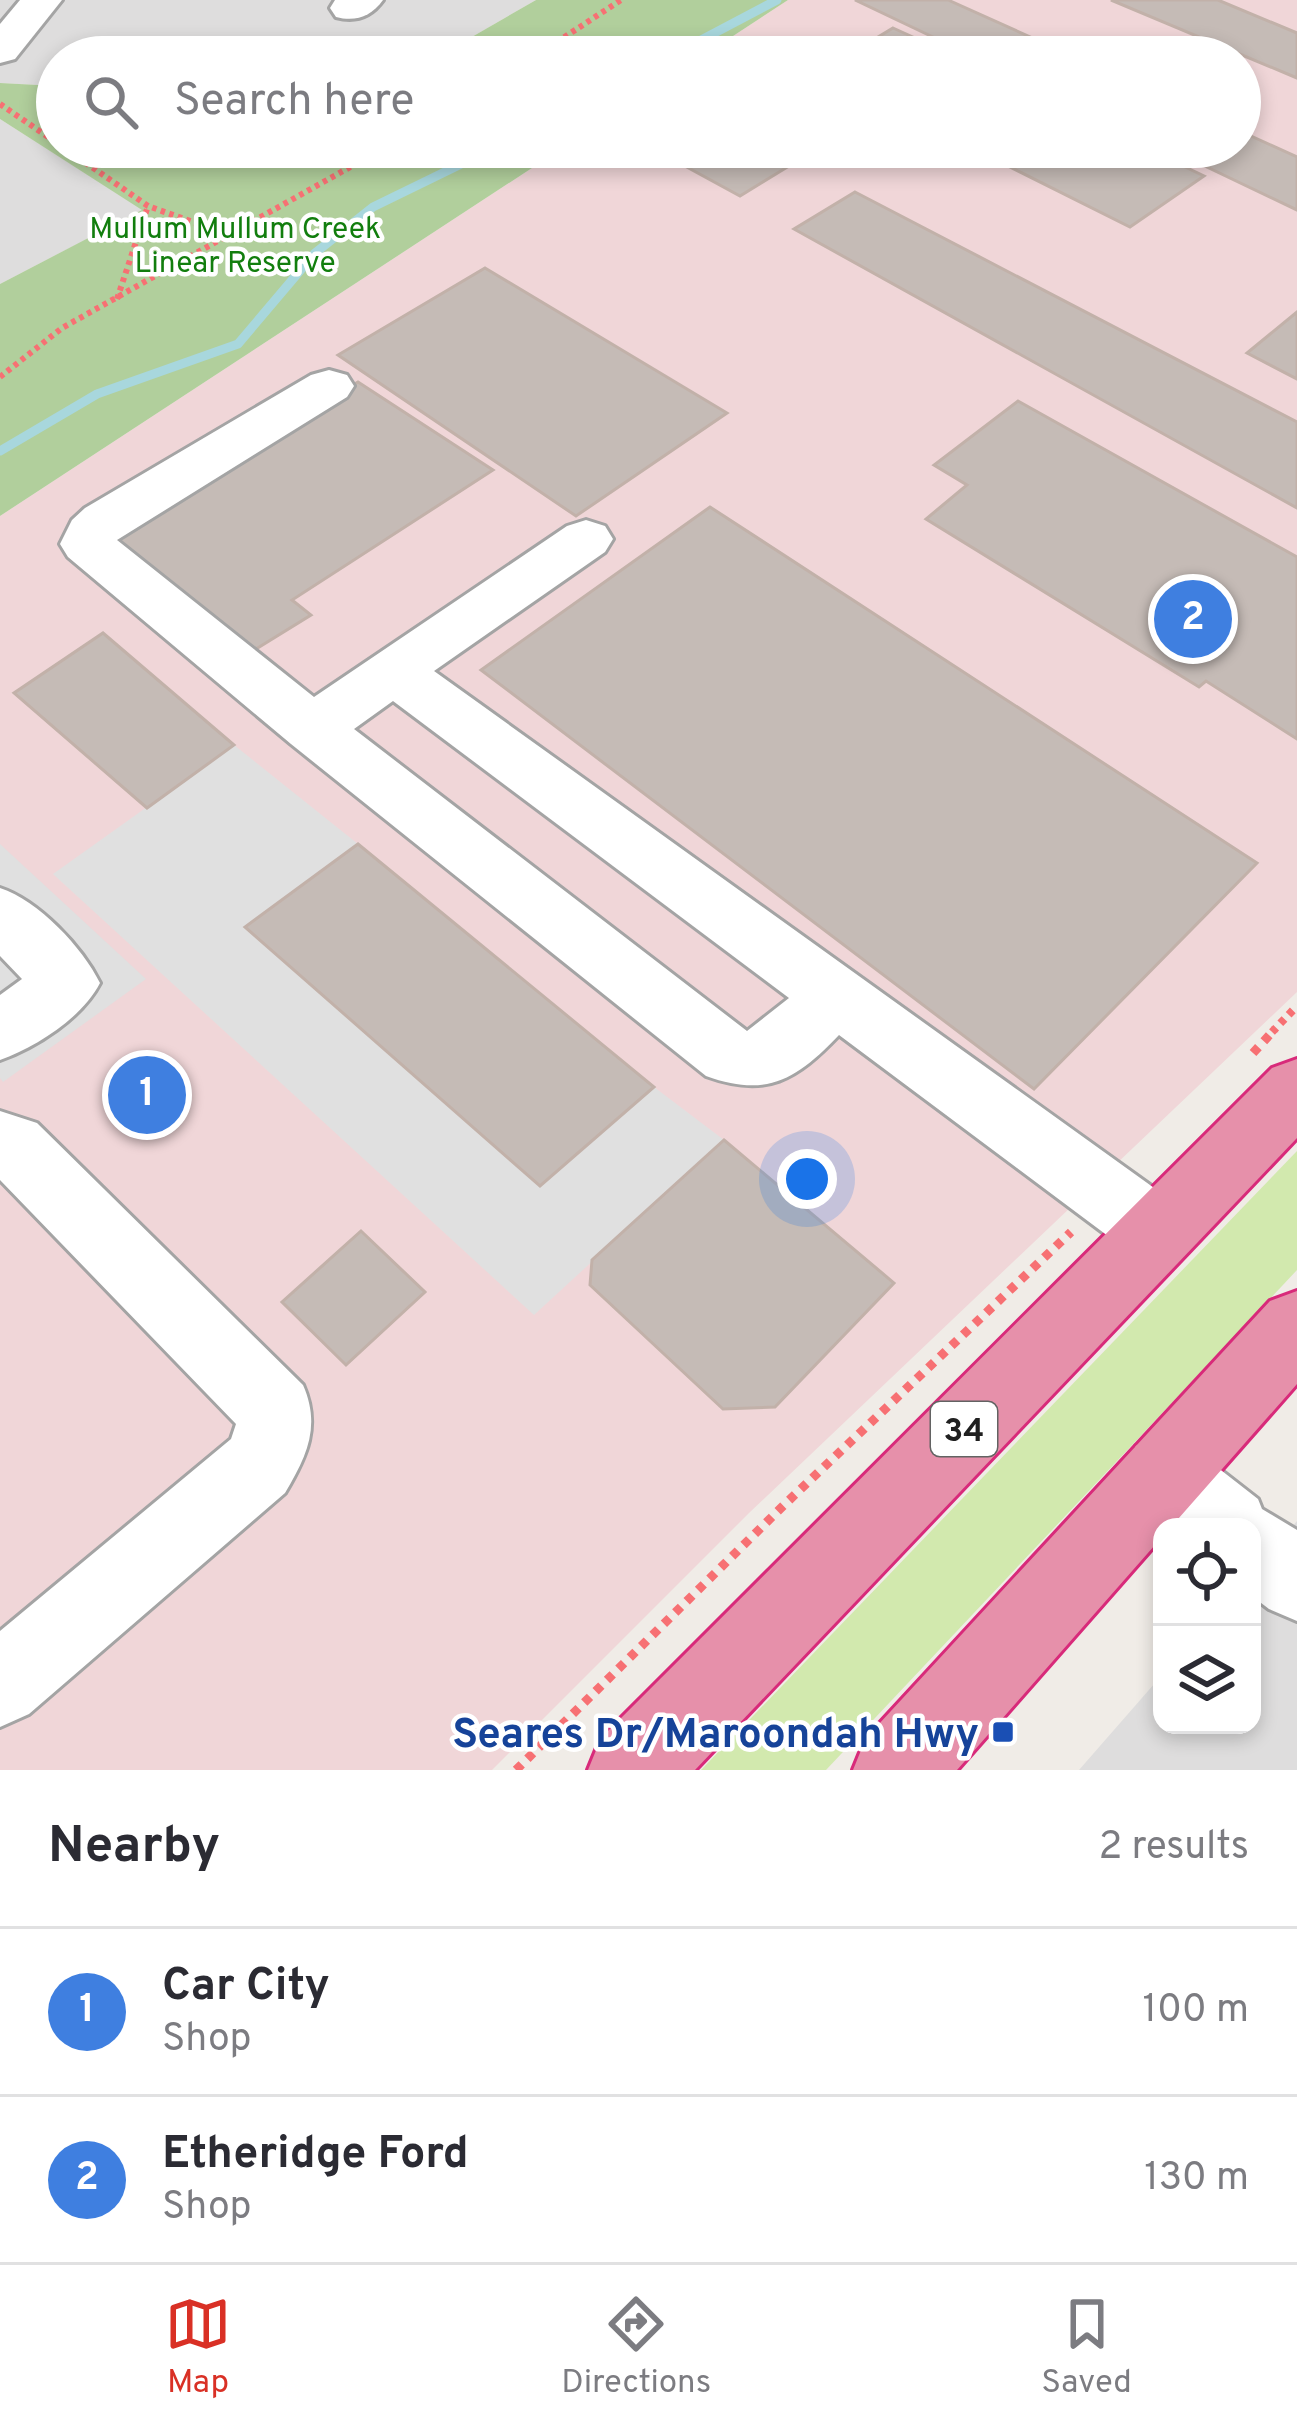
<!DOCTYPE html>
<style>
body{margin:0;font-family:Overpass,sans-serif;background:#f7f7f7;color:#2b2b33}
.controls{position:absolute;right:36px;bottom:36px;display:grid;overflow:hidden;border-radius:24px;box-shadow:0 6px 18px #0003}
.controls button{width:108px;height:108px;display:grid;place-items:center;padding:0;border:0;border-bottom:3px solid #e1e1e2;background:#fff;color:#2b2b33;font:60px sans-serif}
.you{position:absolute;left:807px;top:1179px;width:42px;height:42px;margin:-30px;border:9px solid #fff;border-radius:50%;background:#1a73e8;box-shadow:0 0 0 18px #1a73e833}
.badge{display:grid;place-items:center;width:78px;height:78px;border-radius:50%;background:#d93025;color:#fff;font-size:39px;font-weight:700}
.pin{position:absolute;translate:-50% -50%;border:6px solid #fff;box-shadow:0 3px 12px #0006}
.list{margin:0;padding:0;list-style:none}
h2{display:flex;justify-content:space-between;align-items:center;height:156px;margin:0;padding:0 48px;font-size:51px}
h2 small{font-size:39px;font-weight:400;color:#7c7c81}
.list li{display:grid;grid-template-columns:78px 1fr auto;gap:36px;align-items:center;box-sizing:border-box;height:168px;padding:0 48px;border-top:3px solid #e1e1e2}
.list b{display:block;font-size:45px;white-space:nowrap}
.list p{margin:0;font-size:39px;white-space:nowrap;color:#7c7c81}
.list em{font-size:39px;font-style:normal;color:#7c7c81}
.icon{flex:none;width:66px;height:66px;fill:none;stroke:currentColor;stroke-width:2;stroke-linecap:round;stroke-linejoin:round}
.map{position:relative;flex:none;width:1297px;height:1770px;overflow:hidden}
.search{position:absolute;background:#fff;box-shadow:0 6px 18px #0003;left:36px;right:36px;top:36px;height:132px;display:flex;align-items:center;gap:30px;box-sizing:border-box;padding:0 42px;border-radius:66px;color:#7c7c81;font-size:45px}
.sheet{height:492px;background:#fff}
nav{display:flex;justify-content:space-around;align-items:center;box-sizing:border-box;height:168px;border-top:3px solid #e1e1e2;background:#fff;font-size:33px;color:#7c7c81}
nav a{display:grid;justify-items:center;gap:6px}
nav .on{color:#d93025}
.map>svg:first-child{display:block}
</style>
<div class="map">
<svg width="1297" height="1770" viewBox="0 0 1297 1770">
<rect width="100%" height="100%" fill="#f0ece7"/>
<g fill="#dedddd">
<polygon points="0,0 536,0 437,57 57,57 57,86 0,83"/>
<polygon points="0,119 143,210 0,284"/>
<polygon points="1297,1521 1297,1770 1079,1770 1162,1675 1162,1725 1252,1725 1252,1572"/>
</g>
<polygon fill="#f0d6d8" points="788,0 1297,0 1297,992 749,1513 492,1770 0,1770 0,516 564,147 1240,147 1240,57 701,57"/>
<polygon fill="#d2e9ae" points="1297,1151 1297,1270 826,1770 701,1770"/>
<g fill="#b1cf9c">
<polygon points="536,0 788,0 701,57 437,57"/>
<polygon points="0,83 57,86 57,147 564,147 0,516 0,284 142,210 0,119"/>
</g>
<g fill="#e0e0e0">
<polygon points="234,745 358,844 246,928 539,1186 654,1087 724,1140 534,1315 53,874"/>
<polygon points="0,844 146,979 3,1082 0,1078"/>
</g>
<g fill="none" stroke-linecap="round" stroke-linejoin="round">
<g stroke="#a8d7dd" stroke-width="9">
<polyline points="669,57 777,0"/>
<polyline points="0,451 97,394 238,344 315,253 373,207 496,147"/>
</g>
</g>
<g fill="#c5bbb6" stroke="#c2b1a9" stroke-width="3">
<polygon points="855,0 948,0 1075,57 975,57"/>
<polygon points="1111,0 1218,0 1297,33 1297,78"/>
<polygon points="893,28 957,57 845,57"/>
<polygon points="1240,131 1297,157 1297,210 1165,147 1240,147"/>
<polygon points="692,147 820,147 740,196 672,159"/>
<polygon points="970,147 1143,147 1204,176 1130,227"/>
<polygon points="855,192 1297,422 1297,508 794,229"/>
<polygon points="485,268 727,413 576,516 338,355"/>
<polygon points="1297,312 1297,379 1247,353"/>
<polygon points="358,382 493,470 292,600 311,615 248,654 99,537"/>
<polygon points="1018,401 1297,557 1297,739 1206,681 1199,687 926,519 967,485 934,465"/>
<polygon points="710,507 1257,863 1034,1089 481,670"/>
<polygon points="103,633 234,745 147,808 14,693"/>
<polygon points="358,844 654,1087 540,1186 245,927"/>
<polygon points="724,1140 894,1283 775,1407 723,1409 590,1285 592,1260"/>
<polygon points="361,1231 425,1292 346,1365 282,1302"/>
</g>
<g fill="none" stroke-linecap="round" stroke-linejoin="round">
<g stroke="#a4a4a4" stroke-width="6">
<g id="minor">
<polygon points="20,0 62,0 15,59 0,63 0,24"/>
<path d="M335,0H383C371,17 355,22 336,17L330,8Z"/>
<path d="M329,370L347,375L354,386L347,397L117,540L314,697L567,526L586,520L605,526L613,539L605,552L434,671L1182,1208L1193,1231L1182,1254L1157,1264L1132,1254L839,1035C796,1080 767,1098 706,1076L291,744L68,557L60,544L72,520L85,508L311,375ZM393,701L789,998L747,1031L354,729Z"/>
<path d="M0,888C39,901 82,947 100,983C82,1018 36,1047 0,1060V995L22,979L0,956Z"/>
<path d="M0,1111L37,1123L303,1385C321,1426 307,1456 285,1493L29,1714L0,1727V1631L231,1439L236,1424L0,1180Z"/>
<path d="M1163,1435L1190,1446L1258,1499L1262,1509L1297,1530V1621L1269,1609L1252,1596V1527C1190,1527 1152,1539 1124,1473L1136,1446Z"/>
</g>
</g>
<g stroke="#d82a7a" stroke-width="6">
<g id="highway">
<polygon points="1297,1059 1297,1138 695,1770 588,1770 601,1738 1272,1068"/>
<polygon points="1297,1291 1297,1384 1171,1527 1162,1527 1162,1537 957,1770 853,1770 866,1738 1270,1301"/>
</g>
</g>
<g stroke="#f77073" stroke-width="6" stroke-dasharray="4.5 4.5" stroke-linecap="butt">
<polyline points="534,57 621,0"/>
<polyline points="0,104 57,143"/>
<polyline points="63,147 148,206 229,235"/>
<polyline points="117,299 148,206"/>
<polyline points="0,377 62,328 386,147"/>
</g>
<polyline stroke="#f77073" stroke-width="8" stroke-dasharray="6 6" stroke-linecap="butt" points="1272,1032 1297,1006"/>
<g stroke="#f77073" stroke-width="9" stroke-dasharray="8 8" stroke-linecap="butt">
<polyline points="1253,1053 1275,1029"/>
<polyline points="516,1770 783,1506 1071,1232"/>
</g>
<use href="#minor" fill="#fff" fill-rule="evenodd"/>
<use href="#highway" fill="#e690aa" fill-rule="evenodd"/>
</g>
<rect fill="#1a4fb4" stroke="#fff" stroke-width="4.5" x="991" y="1720" width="24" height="24" rx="6"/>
<g text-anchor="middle" stroke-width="9" stroke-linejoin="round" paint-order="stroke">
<g font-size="30" fill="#127e0e" stroke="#fff">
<text x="235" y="238">Mullum Mullum Creek<tspan x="235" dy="34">Linear Reserve</tspan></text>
</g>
<rect fill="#fff" stroke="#636363" stroke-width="3" x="931" y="1402" width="66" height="54" rx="9"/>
<g font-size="33" font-weight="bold" fill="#202020">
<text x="964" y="1441">34</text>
</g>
<g font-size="42" font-weight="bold" fill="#164399" stroke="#fff" text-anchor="end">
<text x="979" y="1747">Seares Dr/Maroondah Hwy</text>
</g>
</g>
</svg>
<div class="controls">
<button><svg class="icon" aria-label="locate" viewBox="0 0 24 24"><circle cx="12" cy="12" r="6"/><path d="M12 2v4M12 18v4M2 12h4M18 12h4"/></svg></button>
<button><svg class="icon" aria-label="layers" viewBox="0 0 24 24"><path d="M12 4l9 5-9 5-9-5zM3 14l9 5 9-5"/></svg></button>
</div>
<div class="you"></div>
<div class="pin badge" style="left:147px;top:1095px;background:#3f7fe0">1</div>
<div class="pin badge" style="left:1193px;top:619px;background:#3f7fe0">2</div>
<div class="search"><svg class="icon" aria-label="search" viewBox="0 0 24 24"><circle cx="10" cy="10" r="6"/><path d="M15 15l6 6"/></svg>Search here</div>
</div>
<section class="sheet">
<h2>Nearby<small>2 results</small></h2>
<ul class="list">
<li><span class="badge" style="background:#3f7fe0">1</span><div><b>Car City</b><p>Shop</p></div><em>100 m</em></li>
<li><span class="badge" style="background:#3f7fe0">2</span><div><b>Etheridge Ford</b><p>Shop</p></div><em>130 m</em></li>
</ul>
</section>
<nav>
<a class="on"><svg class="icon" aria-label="map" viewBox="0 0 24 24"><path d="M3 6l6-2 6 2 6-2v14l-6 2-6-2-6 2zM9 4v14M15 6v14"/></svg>Map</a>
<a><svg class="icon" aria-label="directions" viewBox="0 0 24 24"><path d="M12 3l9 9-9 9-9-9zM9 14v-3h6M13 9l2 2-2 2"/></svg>Directions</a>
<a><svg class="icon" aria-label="saved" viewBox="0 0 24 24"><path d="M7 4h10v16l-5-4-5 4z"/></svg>Saved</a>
</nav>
